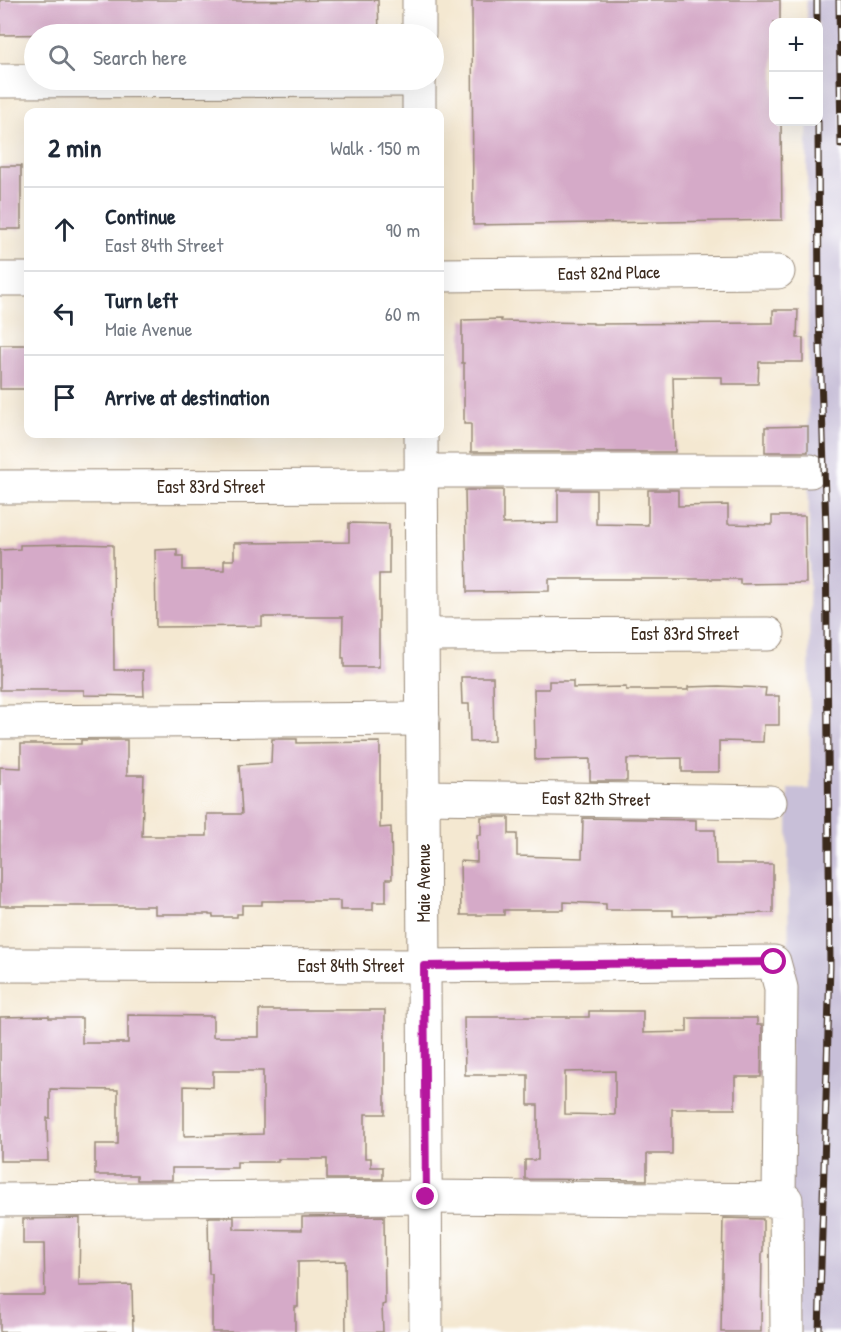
<!DOCTYPE html>
<meta charset="utf-8">
<style>
body{margin:0;font-family:"Patrick Hand",sans-serif;background:#f2f2f3;color:#1f2937}
.controls{position:absolute;right:18px;top:18px;display:grid;overflow:hidden;border-radius:12px;box-shadow:0 6px 24px #0002}
.controls button{width:54px;height:54px;display:grid;place-items:center;padding:0;border:0;border-bottom:2px solid #e0e1e3;background:#fff;color:#1f2937;font:30px sans-serif}
.stop{position:absolute;width:18px;height:18px;margin:-14px;border:4px solid #b5179e;border-radius:50%;background:#fff}
.stop.end{background:#b5179e;border-color:#fff;box-shadow:0 2px 6px #0008}
.list{margin:0;padding:0;list-style:none}
h2{display:flex;justify-content:space-between;align-items:center;height:78px;margin:0;padding:0 24px;font-size:26px}
h2 small{font-size:20px;font-weight:400;color:#747a83}
.list li{display:grid;grid-template-columns:39px 1fr auto;gap:18px;align-items:center;box-sizing:border-box;height:84px;padding:0 24px;border-top:2px solid #e0e1e3}
.list b{display:block;font-size:22px;white-space:nowrap}
.list p{margin:0;font-size:20px;white-space:nowrap;color:#747a83}
.list em{font-size:20px;font-style:normal;color:#747a83}
.icon{flex:none;width:33px;height:33px;fill:none;stroke:currentColor;stroke-width:2;stroke-linecap:round;stroke-linejoin:round}
.map{position:relative;flex:none;width:841px;height:1332px;overflow:hidden}
.search{position:absolute;background:#fff;box-shadow:0 6px 24px #0002;left:24px;top:24px;width:420px;height:66px;display:flex;align-items:center;gap:15px;box-sizing:border-box;padding:0 21px;border-radius:33px;color:#747a83;font-size:22px}
.panel{position:absolute;background:#fff;box-shadow:0 6px 24px #0002;left:24px;top:108px;width:420px;height:330px;border-radius:12px}
.map>svg:first-child{display:block}
</style>
<div class="map">
<svg width="841" height="1332" viewBox="0 0 841 1332">
<rect width="100%" height="100%" fill="#fff"/>
<filter id="ink" filterUnits="userSpaceOnUse"><feTurbulence type="fractalNoise" baseFrequency=".0167" numOctaves="2"/><feDisplacementMap in="SourceGraphic" scale="12" xChannelSelector="R" yChannelSelector="G"/><feConvolveMatrix kernelMatrix="1 2 1 2 8 2 1 2 1" color-interpolation-filters="sRGB"/></filter>
<filter id="wash" filterUnits="userSpaceOnUse"><feTurbulence type="fractalNoise" baseFrequency=".008" numOctaves="4" result="noise"/><feDisplacementMap in="SourceGraphic" scale="24" xChannelSelector="R" yChannelSelector="G"/><feGaussianBlur stdDeviation="1.35" result="paint"/><feColorMatrix in="noise" values="0 0 0 0 0 0 0 0 0 0 0 0 0 0 0 0 0 1.4 0 .05"/><feComposite in="paint" operator="in"/></filter>
<g filter="url(#wash)">
<rect width="100%" height="100%" fill="#f4e8d1"/>
<polygon fill="#c8bfd8" points="806,0 841,0 841,1332 790,1332 788,789 810,789 807,122 818,122 818,22 807,22"/>
<g id="blocks">
<g fill="#d5aac8" fill-rule="evenodd">
<polygon points="0,0 204,0 204,1 378,0 379,34 236,34 236,32 192,32 192,34 149,34 149,29 81,29 81,34 0,35"/>
<polygon points="472,0 780,0 780,22 774,22 774,122 781,122 782,220 473,225"/>
<rect x="0" y="166" width="21" height="63"/>
<polygon points="773,310 798,310 797,338 803,338 803,362 759,362 758,384 722,384 722,377 673,377 675,452 471,452 471,424 464,424 464,363 462,363 462,320 501,319 501,321 593,323 593,324 773,323"/>
<rect x="0" y="345" width="28" height="44"/>
<polygon points="808,426 808,452 765,452 765,427"/>
<polygon points="465,490 503,490 503,524 558,523 558,490 596,490 596,524 648,525 648,490 678,490 678,506 728,505 728,524 772,525 772,516 805,516 806,583 740,584 740,579 549,579 549,591 467,592"/>
<polygon points="349,523 389,524 389,574 379,574 379,667 344,667 344,658 342,658 343,617 262,617 262,626 156,627 155,550 177,549 177,556 183,556 183,570 224,570 224,560 234,560 234,543 349,542"/>
<polygon points="78,544 113,545 114,670 143,670 144,696 84,695 84,690 0,690 0,550 20,549 20,545"/>
<polygon points="461,677 493,677 494,741 470,742 469,704 462,704"/>
<polygon points="549,681 573,681 573,688 626,687 626,690 688,690 688,687 719,686 766,688 765,696 779,696 779,725 764,725 763,742 719,741 719,772 682,772 682,758 627,759 627,781 590,781 590,759 535,760 534,689 549,689"/>
<polygon points="272,739 297,739 297,743 380,742 380,828 391,827 392,879 386,879 386,902 373,902 373,910 340,910 340,901 262,901 262,905 242,905 242,914 237,914 237,917 213,917 213,915 209,915 209,914 155,914 155,906 0,906 0,767 21,768 21,744 81,744 81,740 127,740 127,775 144,775 142,836 207,836 207,814 242,814 239,765 271,763"/>
<polygon points="481,817 509,817 509,834 517,834 517,856 582,858 583,818 696,820 696,830 715,830 716,864 773,864 773,913 716,914 716,915 673,916 673,910 606,910 606,904 564,902 564,910 504,910 504,915 461,915 460,861 477,862 477,835 481,835"/>
<path d="M259,1010H385V1114H365V1158H371V1167H383V1179H327V1159H278V1162H237V1168H172V1180H137V1175H95V1144H118V1090L50,1089V1118H47L48,1161H0V1017L49,1016V1018H82V1043H128V1015L213,1016V1037H259ZM213,1071H263V1134L184,1136V1086L213,1087Z"/>
<path d="M589,1011H643V1033L687,1032V1018H757V1025H762L761,1077H735V1109H672V1154H647V1180L525,1179V1160H538V1105H528V1075H465L464,1017H589ZM615,1071V1115L565,1114V1072Z"/>
<polygon points="384,1216 385,1304 382,1305 383,1332 346,1332 345,1261 298,1262 298,1307 295,1307 295,1332 212,1332 212,1274 209,1274 208,1217 234,1217 234,1229 302,1230 302,1217"/>
<polygon points="80,1218 79,1286 132,1285 133,1332 0,1332 0,1295 45,1295 44,1244 23,1244 23,1219"/>
<polygon points="723,1218 763,1219 763,1252 762,1252 761,1332 721,1332"/>
</g>
</g>
</g>
<g filter="url(#ink)">
<use href="#blocks" fill-opacity="0" stroke="#988978" stroke-width="1.5"/>
<g fill="none" stroke-linecap="round" stroke-linejoin="round">
<g stroke="#988978" stroke-width="35">
<g id="minor">
<polyline points="419,0 419,34"/>
<polyline points="419,80 419,112"/>
<polyline points="0,81 419,80"/>
<polyline points="440,275 778,272"/>
<polyline points="0,279 28,279"/>
<polyline points="421,434 426,1332"/>
<polyline points="421,471 810,471"/>
<polyline points="0,487 421,486"/>
<polyline points="423,635 768,634"/>
<polyline points="0,722 423,719"/>
<polyline points="423,797 770,802"/>
<polyline points="0,965 424,966 774,962 781,988 779,1200"/>
<polyline points="0,1200 426,1197 786,1200 787,1332"/>
</g>
</g>
<use href="#minor" stroke="#fff" stroke-width="33"/>
<g stroke="#3b2a1e" stroke-width="7">
<g id="rail">
<polyline points="817,0 817,22"/>
<polyline points="839,0 841,145"/>
<polyline points="818,122 819,315 826,528 830,966 819,1332"/>
</g>
</g>
<use href="#rail" stroke="#fff" stroke-width="4.5" stroke-dasharray="14" stroke-linecap="butt"/>
</g>
</g>
<g fill="none" stroke-linecap="round" stroke-linejoin="round" filter="url(#ink)">
<polyline stroke="#b5179e" stroke-width="8" points="426,1197 424,966 774,962"/>
</g>
<g text-anchor="middle" stroke-width="6" stroke-linejoin="round" paint-order="stroke">
<g font-size="18" fill="#3b2a1e" stroke="#fff">
<text transform="translate(609 273) rotate(-1)" y="6">East 82nd Place</text>
<text x="211" y="493">East 83rd Street</text>
<text x="685" y="640">East 83rd Street</text>
<text transform="translate(596 799) rotate(1)" y="6">East 82th Street</text>
<text transform="translate(424 883) rotate(-90)" y="6">Maie Avenue</text>
<text x="351" y="972">East 84th Street</text>
</g>
</g>
</svg>
<div class="controls">
<button>+</button>
<button>−</button>
</div>
<div class="stop" style="left:774px;top:962px"></div>
<div class="stop end" style="left:426px;top:1197px"></div>
<div class="search"><svg class="icon" aria-label="search" viewBox="0 0 24 24"><circle cx="10" cy="10" r="6"/><path d="M15 15l6 6"/></svg>Search here</div>
<section class="panel">
<h2>2 min<small>Walk · 150 m</small></h2>
<ul class="list">
<li><svg class="icon" aria-label="ahead" viewBox="0 0 24 24"><path d="M12 20V5M6 11l6-6 6 6"/></svg><div><b>Continue</b><p>East 84th Street</p></div><em>90 m</em></li>
<li><svg class="icon" aria-label="left" viewBox="0 0 24 24"><path d="M17 20v-9H6M10 6l-5 5 5 5"/></svg><div><b>Turn left</b><p>Maie Avenue</p></div><em>60 m</em></li>
<li><svg class="icon" aria-label="arrive" viewBox="0 0 24 24"><path d="M6 21V4h12l-3 4 3 4H6"/></svg><div><b>Arrive at destination</b></div></li>
</ul>
</section>
</div>
